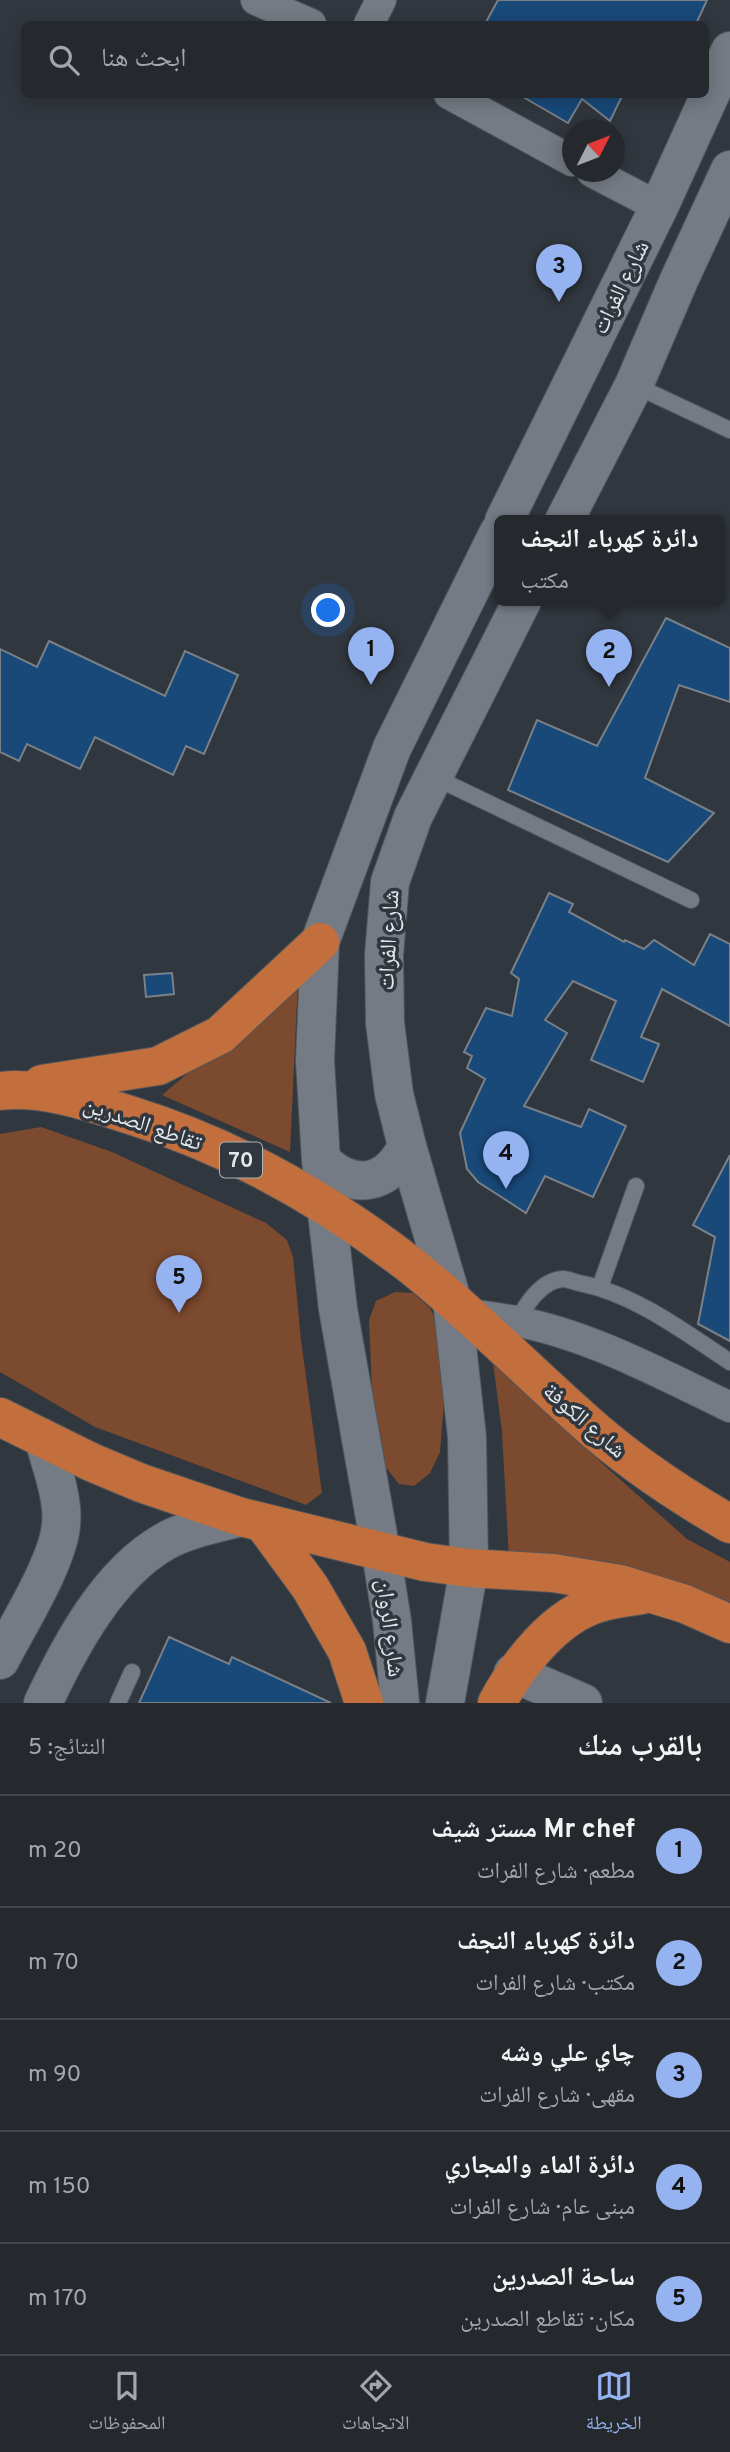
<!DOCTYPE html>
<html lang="ar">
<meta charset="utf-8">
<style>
body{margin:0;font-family:Overpass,"Noto Naskh Arabic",sans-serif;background:#2d3136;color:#f1f3f6;direction:rtl}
.compass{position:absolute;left:562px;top:119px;width:63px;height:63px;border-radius:50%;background:#25292e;box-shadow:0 4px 18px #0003;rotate:48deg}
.you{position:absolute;left:329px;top:611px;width:24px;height:24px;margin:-18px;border:5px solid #fff;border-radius:50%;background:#1a73e8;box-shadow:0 0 0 10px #1a73e833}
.badge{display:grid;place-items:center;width:46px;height:46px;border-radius:50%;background:#95b2f1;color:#111;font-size:23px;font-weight:700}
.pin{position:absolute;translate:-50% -58px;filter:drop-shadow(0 2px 4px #0008)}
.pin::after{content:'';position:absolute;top:37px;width:24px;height:21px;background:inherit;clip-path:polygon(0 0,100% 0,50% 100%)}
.popup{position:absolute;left:494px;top:515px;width:231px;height:91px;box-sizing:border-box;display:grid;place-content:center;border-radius:10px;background:#25292e;filter:drop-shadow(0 2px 5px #0005);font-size:23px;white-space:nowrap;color:#a3a6aa}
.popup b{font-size:26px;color:#f1f3f6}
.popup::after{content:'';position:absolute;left:50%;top:100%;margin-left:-14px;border:14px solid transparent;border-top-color:#25292e}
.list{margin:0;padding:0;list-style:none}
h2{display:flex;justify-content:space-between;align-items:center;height:91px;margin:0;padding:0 28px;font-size:30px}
h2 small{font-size:23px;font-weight:400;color:#a3a6aa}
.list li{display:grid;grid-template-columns:46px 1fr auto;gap:21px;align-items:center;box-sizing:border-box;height:112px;padding:0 28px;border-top:2px solid #42454a}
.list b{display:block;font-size:26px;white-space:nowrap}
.list p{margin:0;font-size:23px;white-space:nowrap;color:#a3a6aa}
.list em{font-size:23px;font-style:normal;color:#a3a6aa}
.icon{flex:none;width:38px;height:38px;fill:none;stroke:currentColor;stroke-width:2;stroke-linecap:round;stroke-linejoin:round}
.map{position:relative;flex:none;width:730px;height:1703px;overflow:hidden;direction:ltr}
.search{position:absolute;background:#25292e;box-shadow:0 4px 18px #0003;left:21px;right:21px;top:21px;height:77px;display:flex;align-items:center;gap:18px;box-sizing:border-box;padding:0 24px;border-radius:10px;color:#a3a6aa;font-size:26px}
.sheet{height:651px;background:#25292e}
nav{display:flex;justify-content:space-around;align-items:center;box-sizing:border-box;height:98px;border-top:2px solid #42454a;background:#25292e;font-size:19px;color:#a3a6aa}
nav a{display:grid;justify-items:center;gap:4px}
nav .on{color:#95b2f1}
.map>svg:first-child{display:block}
</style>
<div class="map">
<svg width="730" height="1703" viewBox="0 0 730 1703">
<rect width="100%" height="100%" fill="#31373e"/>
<g fill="#7b4a2f">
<polygon points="298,980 290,1152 162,1095"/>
<polygon points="41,1127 112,1152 266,1223 287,1240 293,1257 301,1340 322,1493 306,1505 95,1427 0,1372 0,1134"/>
<polygon points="395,1292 413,1293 430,1308 442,1333 446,1376 440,1452 430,1473 414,1486 399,1484 384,1465 372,1392 369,1320 376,1301"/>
<polygon points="492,1355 605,1466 687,1539 730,1562 730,1624 509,1559 502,1432"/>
</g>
<g fill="#184979" stroke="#798088" stroke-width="2">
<polygon points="498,0 707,0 696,24 485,24"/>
<polygon points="518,94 623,94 610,121 582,99 568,123"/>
<polygon points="666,618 730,648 730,702 679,685 645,778 714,813 668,862 508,790 537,720 597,746"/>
<polygon points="49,641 165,696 185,651 238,675 204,754 186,746 173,775 95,737 80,769 27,744 19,761 0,752 0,649 37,667"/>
<polygon points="549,893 573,904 569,912 624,942 625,940 644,949 654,940 694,965 710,934 730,944 730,1026 662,989 641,1037 659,1044 643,1082 591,1060 616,1001 573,981 545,1020 567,1033 524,1106 581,1127 589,1109 626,1126 593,1197 545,1176 526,1213 478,1182 467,1169 460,1133 485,1079 467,1068 472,1056 464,1052 486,1008 512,1016 519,979 511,973"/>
<polygon points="172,973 174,994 146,997 144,975"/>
<polygon points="730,1155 730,1341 698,1324 715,1237 693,1225"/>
<polygon points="169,1637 229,1664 232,1657 331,1703 139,1703"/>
</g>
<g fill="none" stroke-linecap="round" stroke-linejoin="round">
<g stroke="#51565c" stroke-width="18">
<g id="lane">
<polyline points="634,385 730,430"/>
<polyline points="434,777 691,900"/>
<polyline points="600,1287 636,1186"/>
<path d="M517,1321C526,1305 541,1280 563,1279C568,1279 574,1282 579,1283C635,1294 683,1331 730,1362"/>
<polyline points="118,1703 132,1672"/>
</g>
</g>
<g stroke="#51565c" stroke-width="32">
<g id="street">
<polyline points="256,0 311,24"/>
<polyline points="369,24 381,0"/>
<polyline points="449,94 572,161"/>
<polyline points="592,172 659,207"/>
<path d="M467,1314C483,1316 499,1318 515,1321C590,1335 661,1374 730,1407"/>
</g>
</g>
<g stroke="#51565c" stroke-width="40">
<g id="secondary">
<polyline points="504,521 659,207 730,51"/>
<polyline points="564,521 634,385 679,280 730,170"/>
<path d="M321,1160C352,1191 387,1187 407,1146"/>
<path d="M0,1660C18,1625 58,1562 61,1525C64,1499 51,1465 44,1440"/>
<polyline points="513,1673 583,1703"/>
<path d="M43,1703C70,1646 108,1574 164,1542C186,1529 216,1524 241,1517"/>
<polyline points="400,1703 392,1621 381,1552 338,1309 321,1160 315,1060 320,942 392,748 499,532"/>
<polyline points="445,1703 469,1568 467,1437 452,1300 407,1146 394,1094 385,1023 384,955 390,882 413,817 522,601"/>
</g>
</g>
<g stroke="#51565c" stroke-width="40">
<g id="highway">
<polyline points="42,1084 158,1066 220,1035 320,942"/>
<path d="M0,1091C42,1086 90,1102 130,1115C230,1146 326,1200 409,1264C470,1312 525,1369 583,1420C627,1460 678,1494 730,1524"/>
<polyline points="0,1417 91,1462 141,1483 241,1517 425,1562 469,1568 553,1573 620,1584 685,1604 730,1624"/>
<polyline points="263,1523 310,1587 347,1651 364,1703"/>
<path d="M497,1703C518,1664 555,1616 599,1603C613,1599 628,1597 642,1595"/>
</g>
</g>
<use href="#lane" stroke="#747b84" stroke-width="16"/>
<use href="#street" stroke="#747b84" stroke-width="30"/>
<use href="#secondary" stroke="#747b84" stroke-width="38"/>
<use href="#highway" stroke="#c36f3d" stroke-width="38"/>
</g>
<g text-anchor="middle" stroke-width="7" stroke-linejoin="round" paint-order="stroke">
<rect fill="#31373e" stroke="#adb2b7" stroke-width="2" x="220" y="1142.5" width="42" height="35" rx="5"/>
<g font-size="21" font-weight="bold" fill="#e2e7eb">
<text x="241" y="1167">70</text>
</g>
<g font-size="23" fill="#e2e7eb" stroke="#31373e">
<text transform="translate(620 287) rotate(-64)" y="8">شارع الفرات</text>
<text transform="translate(388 940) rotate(-87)" y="8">شارع الفرات</text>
<text transform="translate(143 1123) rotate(19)" y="8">تقاطع الصدرين</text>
<text transform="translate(585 1420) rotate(41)" y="8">شارع الكوفة</text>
<text transform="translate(391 1628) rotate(83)" y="8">شارع الروان</text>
</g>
</g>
</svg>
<svg class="compass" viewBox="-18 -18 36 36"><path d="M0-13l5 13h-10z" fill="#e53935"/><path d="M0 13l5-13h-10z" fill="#a3a6aa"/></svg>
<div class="you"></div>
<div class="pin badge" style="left:371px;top:685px">1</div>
<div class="pin badge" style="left:609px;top:687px">2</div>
<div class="popup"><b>دائرة كهرباء النجف</b>مكتب</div>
<div class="pin badge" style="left:559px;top:302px">3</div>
<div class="pin badge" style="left:506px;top:1189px">4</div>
<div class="pin badge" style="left:179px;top:1313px">5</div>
<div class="search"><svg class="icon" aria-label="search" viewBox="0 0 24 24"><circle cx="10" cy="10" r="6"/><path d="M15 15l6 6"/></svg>ابحث هنا</div>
</div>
<section class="sheet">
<h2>بالقرب منك<small>النتائج: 5</small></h2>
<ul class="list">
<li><span class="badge">1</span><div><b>Mr chef مستر شيف</b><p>مطعم · شارع الفرات</p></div><em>20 m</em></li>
<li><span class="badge">2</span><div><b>دائرة كهرباء النجف</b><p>مكتب · شارع الفرات</p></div><em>70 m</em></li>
<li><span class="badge">3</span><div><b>چاي علي وشه</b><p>مقهى · شارع الفرات</p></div><em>90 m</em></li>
<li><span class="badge">4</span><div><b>دائرة الماء والمجاري</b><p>مبنى عام · شارع الفرات</p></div><em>150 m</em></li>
<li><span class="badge">5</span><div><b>ساحة الصدرين</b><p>مكان · تقاطع الصدرين</p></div><em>170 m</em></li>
</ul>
</section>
<nav>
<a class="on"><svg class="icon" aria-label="map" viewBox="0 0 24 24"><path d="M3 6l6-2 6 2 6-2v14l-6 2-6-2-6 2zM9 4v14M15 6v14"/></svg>الخريطة</a>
<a><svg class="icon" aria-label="directions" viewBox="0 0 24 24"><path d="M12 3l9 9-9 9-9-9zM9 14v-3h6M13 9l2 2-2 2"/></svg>الاتجاهات</a>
<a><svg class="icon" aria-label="saved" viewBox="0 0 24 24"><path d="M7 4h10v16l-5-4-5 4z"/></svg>المحفوظات</a>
</nav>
